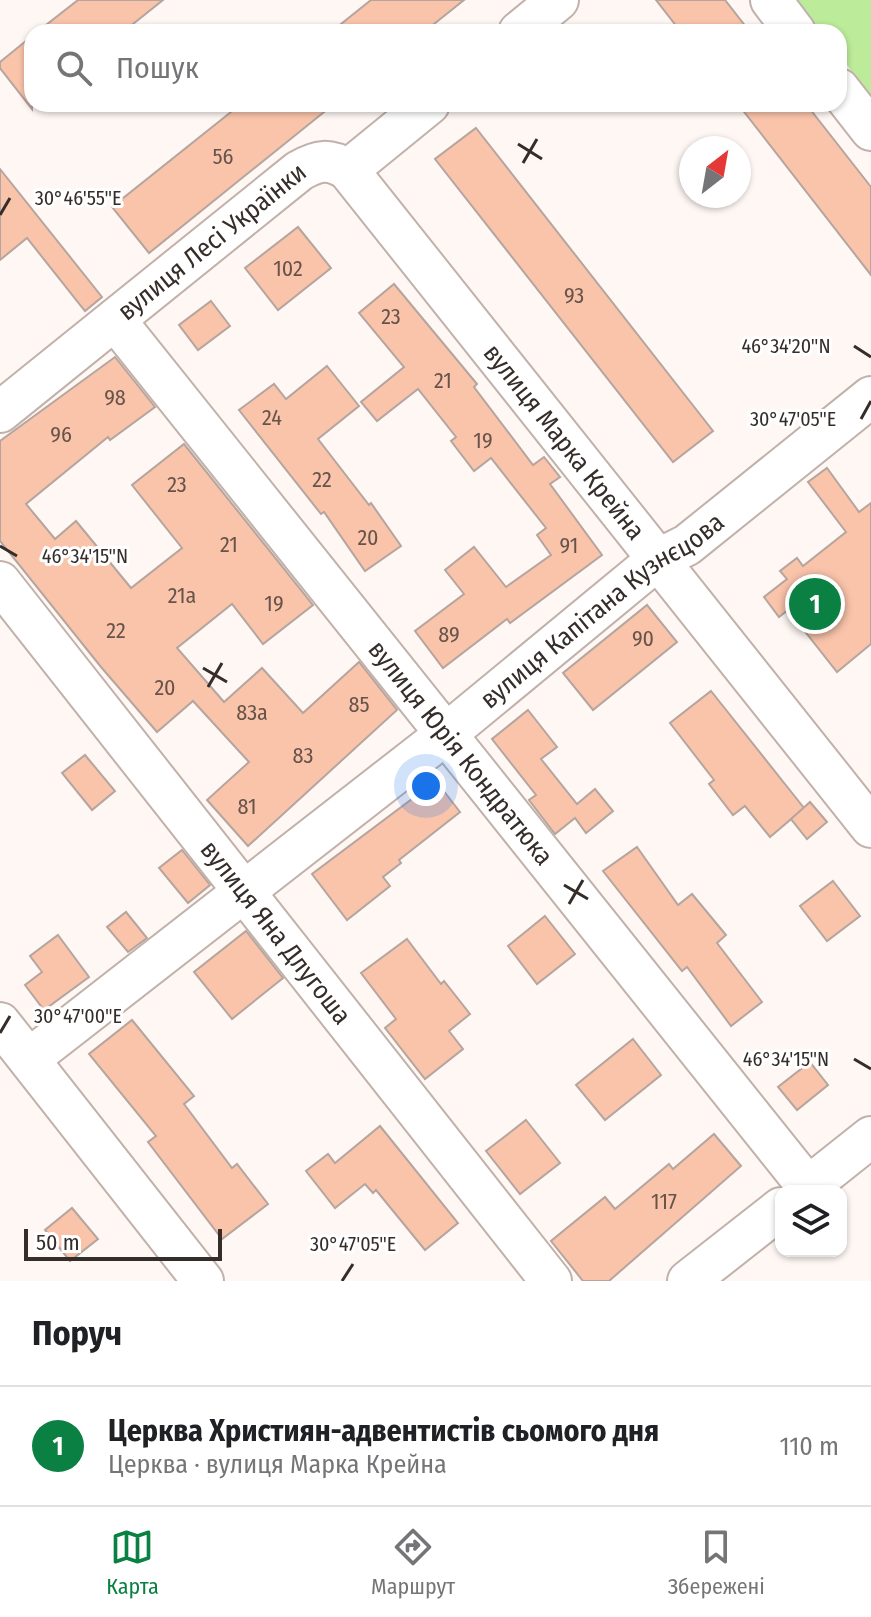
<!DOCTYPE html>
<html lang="uk">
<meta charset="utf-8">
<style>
body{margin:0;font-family:"Fira Sans Condensed",sans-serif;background:#f6f6f6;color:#202124}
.controls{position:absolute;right:24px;bottom:24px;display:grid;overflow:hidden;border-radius:16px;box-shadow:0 2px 6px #0004}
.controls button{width:72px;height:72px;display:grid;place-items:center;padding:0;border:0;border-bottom:2px solid #e0e0e0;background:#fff;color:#202124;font:40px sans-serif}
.compass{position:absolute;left:679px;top:136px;width:72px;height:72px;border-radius:50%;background:#fff;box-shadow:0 2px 6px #0004;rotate:31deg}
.scale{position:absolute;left:24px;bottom:20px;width:198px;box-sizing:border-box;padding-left:8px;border:4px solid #342d2a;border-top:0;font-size:22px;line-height:28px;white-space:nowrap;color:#342d2a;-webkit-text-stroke:6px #fff;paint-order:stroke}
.you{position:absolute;left:426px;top:786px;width:28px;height:28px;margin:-20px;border:6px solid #fff;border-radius:50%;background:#1a73e8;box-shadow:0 0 0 12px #1a73e833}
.badge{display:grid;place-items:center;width:52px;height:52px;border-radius:50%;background:#0b8043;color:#fff;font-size:26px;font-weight:700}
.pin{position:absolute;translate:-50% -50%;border:4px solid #fff;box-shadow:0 2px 8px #0006}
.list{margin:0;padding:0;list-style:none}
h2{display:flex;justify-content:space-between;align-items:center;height:104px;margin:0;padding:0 32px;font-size:34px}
h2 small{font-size:26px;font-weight:400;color:#757577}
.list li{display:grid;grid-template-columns:52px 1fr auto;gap:24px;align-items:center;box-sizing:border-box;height:120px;padding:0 32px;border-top:2px solid #e0e0e0}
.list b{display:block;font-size:30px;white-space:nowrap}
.list p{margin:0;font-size:26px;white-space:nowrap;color:#757577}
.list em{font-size:26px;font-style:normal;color:#757577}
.icon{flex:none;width:44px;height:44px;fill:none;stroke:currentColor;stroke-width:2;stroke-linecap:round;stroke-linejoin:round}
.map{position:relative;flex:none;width:871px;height:1281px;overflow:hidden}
.search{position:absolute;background:#fff;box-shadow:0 2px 6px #0004;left:24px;right:24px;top:24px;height:88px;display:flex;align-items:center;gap:20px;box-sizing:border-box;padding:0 28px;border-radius:24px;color:#757577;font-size:30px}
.sheet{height:224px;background:#fff}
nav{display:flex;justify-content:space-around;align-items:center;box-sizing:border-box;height:112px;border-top:2px solid #e0e0e0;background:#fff;font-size:22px;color:#757577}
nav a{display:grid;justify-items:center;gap:4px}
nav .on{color:#0b8043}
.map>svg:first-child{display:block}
</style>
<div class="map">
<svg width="871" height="1281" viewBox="0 0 871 1281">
<rect width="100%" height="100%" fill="#fef7f4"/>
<polygon fill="#bceb99" points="796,0 871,0 871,96 839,55 839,32 821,32"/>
<g fill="#fac4ab" stroke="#b5a59e" stroke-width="2">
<polygon points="78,0 163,0 123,32 37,32"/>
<polygon points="371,0 464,0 424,32 331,32"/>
<polygon points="656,0 725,0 750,32 681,32"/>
<polygon points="32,36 32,109 0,68 0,62"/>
<polygon points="241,104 334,104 149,253 112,207"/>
<polygon points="738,104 806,104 871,187 871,275"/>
<polygon points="476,128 713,431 673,462 435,159"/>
<polygon points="0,169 102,297 85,311 27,238 0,260"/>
<polygon points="298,227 331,268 278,310 245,268"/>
<polygon points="394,284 477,384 474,387 533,465 544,457 560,477 550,484 602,555 510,623 507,619 443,668 415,631 464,594 445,570 474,547 506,587 551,555 537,535 546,528 491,458 474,471 451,441 456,437 418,389 377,421 361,402 404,367 359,313"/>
<polygon points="211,301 230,326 198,350 179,325"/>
<polygon points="115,357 155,407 110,440 108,437 26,504 55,539 76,521 131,588 182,548 132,485 184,444 313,605 263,644 232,604 177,648 224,702 262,668 303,713 359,662 397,710 248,846 207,800 249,762 193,701 157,732 101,667 0,541 0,441"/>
<polygon points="327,366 359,406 318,439 369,505 371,503 401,546 365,571 324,512 321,514 239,410 274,384 286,399"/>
<polygon points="827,468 859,512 871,503 871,644 837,672 788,610 779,617 764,597 787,579 780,571 797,558 803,566 846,532 808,482"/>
<polygon points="647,605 677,642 593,710 563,673"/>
<polygon points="711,691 804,808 770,837 745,806 733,815 709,784 714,780 670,723"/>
<polygon points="528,710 557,747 541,759 577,804 595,789 613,811 586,833 575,818 555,834 529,800 536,795 492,739"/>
<polygon points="85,755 115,791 92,810 62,773"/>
<polygon points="436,781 460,812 399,860 401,863 383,877 390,886 347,920 312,874"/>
<polygon points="810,802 827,822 807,839 791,819"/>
<polygon points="637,847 678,905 692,894 726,935 717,943 762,1002 731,1026 687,967 682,971 603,871"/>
<polygon points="182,850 210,885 188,903 159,868"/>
<polygon points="833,881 860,916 827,941 800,906"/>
<polygon points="126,912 147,938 128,952 107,927"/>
<polygon points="545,916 575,954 537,984 508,946"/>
<polygon points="246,931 283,978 232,1019 194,972"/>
<polygon points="58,935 89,977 44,1010 25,985 42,972 30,956"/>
<polygon points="407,939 441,984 444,981 470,1014 449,1031 463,1049 425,1079 385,1028 396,1019 361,973"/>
<polygon points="132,1020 194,1096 184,1104 232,1168 237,1164 268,1204 222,1239 148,1142 156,1136 89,1054"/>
<polygon points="633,1039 661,1075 605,1120 576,1085"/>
<polygon points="810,1062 828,1085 797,1110 778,1087"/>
<polygon points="526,1120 560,1163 520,1194 486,1151"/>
<polygon points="380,1126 458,1223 425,1250 376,1190 373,1193 365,1184 335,1208 306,1171 328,1154 335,1163"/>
<polygon points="714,1134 741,1166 609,1281 583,1281 551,1241 605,1197 615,1209 669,1164 673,1169"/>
<polygon points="72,1208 98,1239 70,1261 45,1230"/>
</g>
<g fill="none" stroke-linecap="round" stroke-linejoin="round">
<g stroke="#c1b1aa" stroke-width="44">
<g id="minor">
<polyline points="771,0 795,32"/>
<polyline points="519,32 558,0"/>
<polyline points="839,89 871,130"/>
<polyline points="348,170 429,104"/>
<path id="s1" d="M115,320L808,1187"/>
<path id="s2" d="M0,412L299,171C318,160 329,158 348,170L871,827"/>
<path id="s3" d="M0,582L551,1281"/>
<polyline points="0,1023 203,1281"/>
<path id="s4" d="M29,1059L446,734L657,560L687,545L871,397"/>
<polyline points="803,1191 871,1137"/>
<polyline points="688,1281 781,1208"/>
</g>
</g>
<use href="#minor" stroke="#fff" stroke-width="40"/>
</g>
<path fill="none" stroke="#342d2a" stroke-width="3" d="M518,144L542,159M523,163L537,139M0,215L10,198M854,346L871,357M861,419L871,401M0,546L17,556M203,668L227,682M208,687L222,663M564,885L588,899M569,904L583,880M0,1033L10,1016M854,1059L871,1069M342,1281L353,1264"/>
<g text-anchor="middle" stroke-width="6" stroke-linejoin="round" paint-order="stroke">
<g font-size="22" fill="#66534a">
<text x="223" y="164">56</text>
<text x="288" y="276">102</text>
<text x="574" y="303">93</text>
<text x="391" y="324">23</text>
<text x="443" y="388">21</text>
<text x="115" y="405">98</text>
<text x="272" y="425">24</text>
<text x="61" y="442">96</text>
<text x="483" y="448">19</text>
<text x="322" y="487">22</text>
<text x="177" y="492">23</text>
<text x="368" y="545">20</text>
<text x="229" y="552">21</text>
<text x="569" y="553">91</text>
<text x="182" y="603">21а</text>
<text x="274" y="611">19</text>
<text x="116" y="638">22</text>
<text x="449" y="642">89</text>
<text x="643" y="646">90</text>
<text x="165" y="695">20</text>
<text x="359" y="712">85</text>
<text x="252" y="720">83а</text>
<text x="303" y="763">83</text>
<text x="247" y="814">81</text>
<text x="664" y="1209">117</text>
</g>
<g font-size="26" fill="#342d2a" stroke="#fff">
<text dy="9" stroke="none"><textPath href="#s2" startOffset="272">вулиця Лесі Українки</textPath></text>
<text dy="9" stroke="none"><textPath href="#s2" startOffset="784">вулиця Марка Крейна</textPath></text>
<text dy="9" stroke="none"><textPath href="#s4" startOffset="728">вулиця Капітана Кузнєцова</textPath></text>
<text dy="9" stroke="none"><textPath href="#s1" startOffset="554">вулиця Юрія Кондратюка</textPath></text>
<text dy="9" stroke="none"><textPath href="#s3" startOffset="446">вулиця Яна Длугоша</textPath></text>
</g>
</g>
<g font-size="20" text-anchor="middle" fill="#342d2a" stroke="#fff" stroke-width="6" stroke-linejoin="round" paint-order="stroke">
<text x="78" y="205">30°46'55"E</text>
<text x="786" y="353">46°34'20"N</text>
<text x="793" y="426">30°47'05"E</text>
<text x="85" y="563">46°34'15"N</text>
<text x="78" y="1023">30°47'00"E</text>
<text x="786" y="1066">46°34'15"N</text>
<text x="353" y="1251">30°47'05"E</text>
</g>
</svg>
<div class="controls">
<button><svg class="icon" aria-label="layers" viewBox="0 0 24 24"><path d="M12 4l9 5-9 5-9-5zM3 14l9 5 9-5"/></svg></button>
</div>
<svg class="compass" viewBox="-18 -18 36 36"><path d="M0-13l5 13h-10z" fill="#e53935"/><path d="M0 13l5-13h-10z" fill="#757577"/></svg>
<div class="scale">50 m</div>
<div class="you"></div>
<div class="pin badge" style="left:815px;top:604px">1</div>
<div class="search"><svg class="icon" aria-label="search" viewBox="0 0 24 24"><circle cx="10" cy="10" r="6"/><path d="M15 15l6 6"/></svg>Пошук</div>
</div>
<section class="sheet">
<h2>Поруч<small></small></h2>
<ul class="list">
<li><span class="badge">1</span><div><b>Церква Християн-адвентистів сьомого дня</b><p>Церква · вулиця Марка Крейна</p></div><em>110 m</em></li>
</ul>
</section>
<nav>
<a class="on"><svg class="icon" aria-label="map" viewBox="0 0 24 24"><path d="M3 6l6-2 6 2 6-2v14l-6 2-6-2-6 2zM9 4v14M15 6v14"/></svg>Карта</a>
<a><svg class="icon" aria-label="directions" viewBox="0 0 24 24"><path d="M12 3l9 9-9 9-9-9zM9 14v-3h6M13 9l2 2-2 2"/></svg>Маршрут</a>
<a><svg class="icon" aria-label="saved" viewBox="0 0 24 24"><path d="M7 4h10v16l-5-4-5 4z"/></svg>Збережені</a>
</nav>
